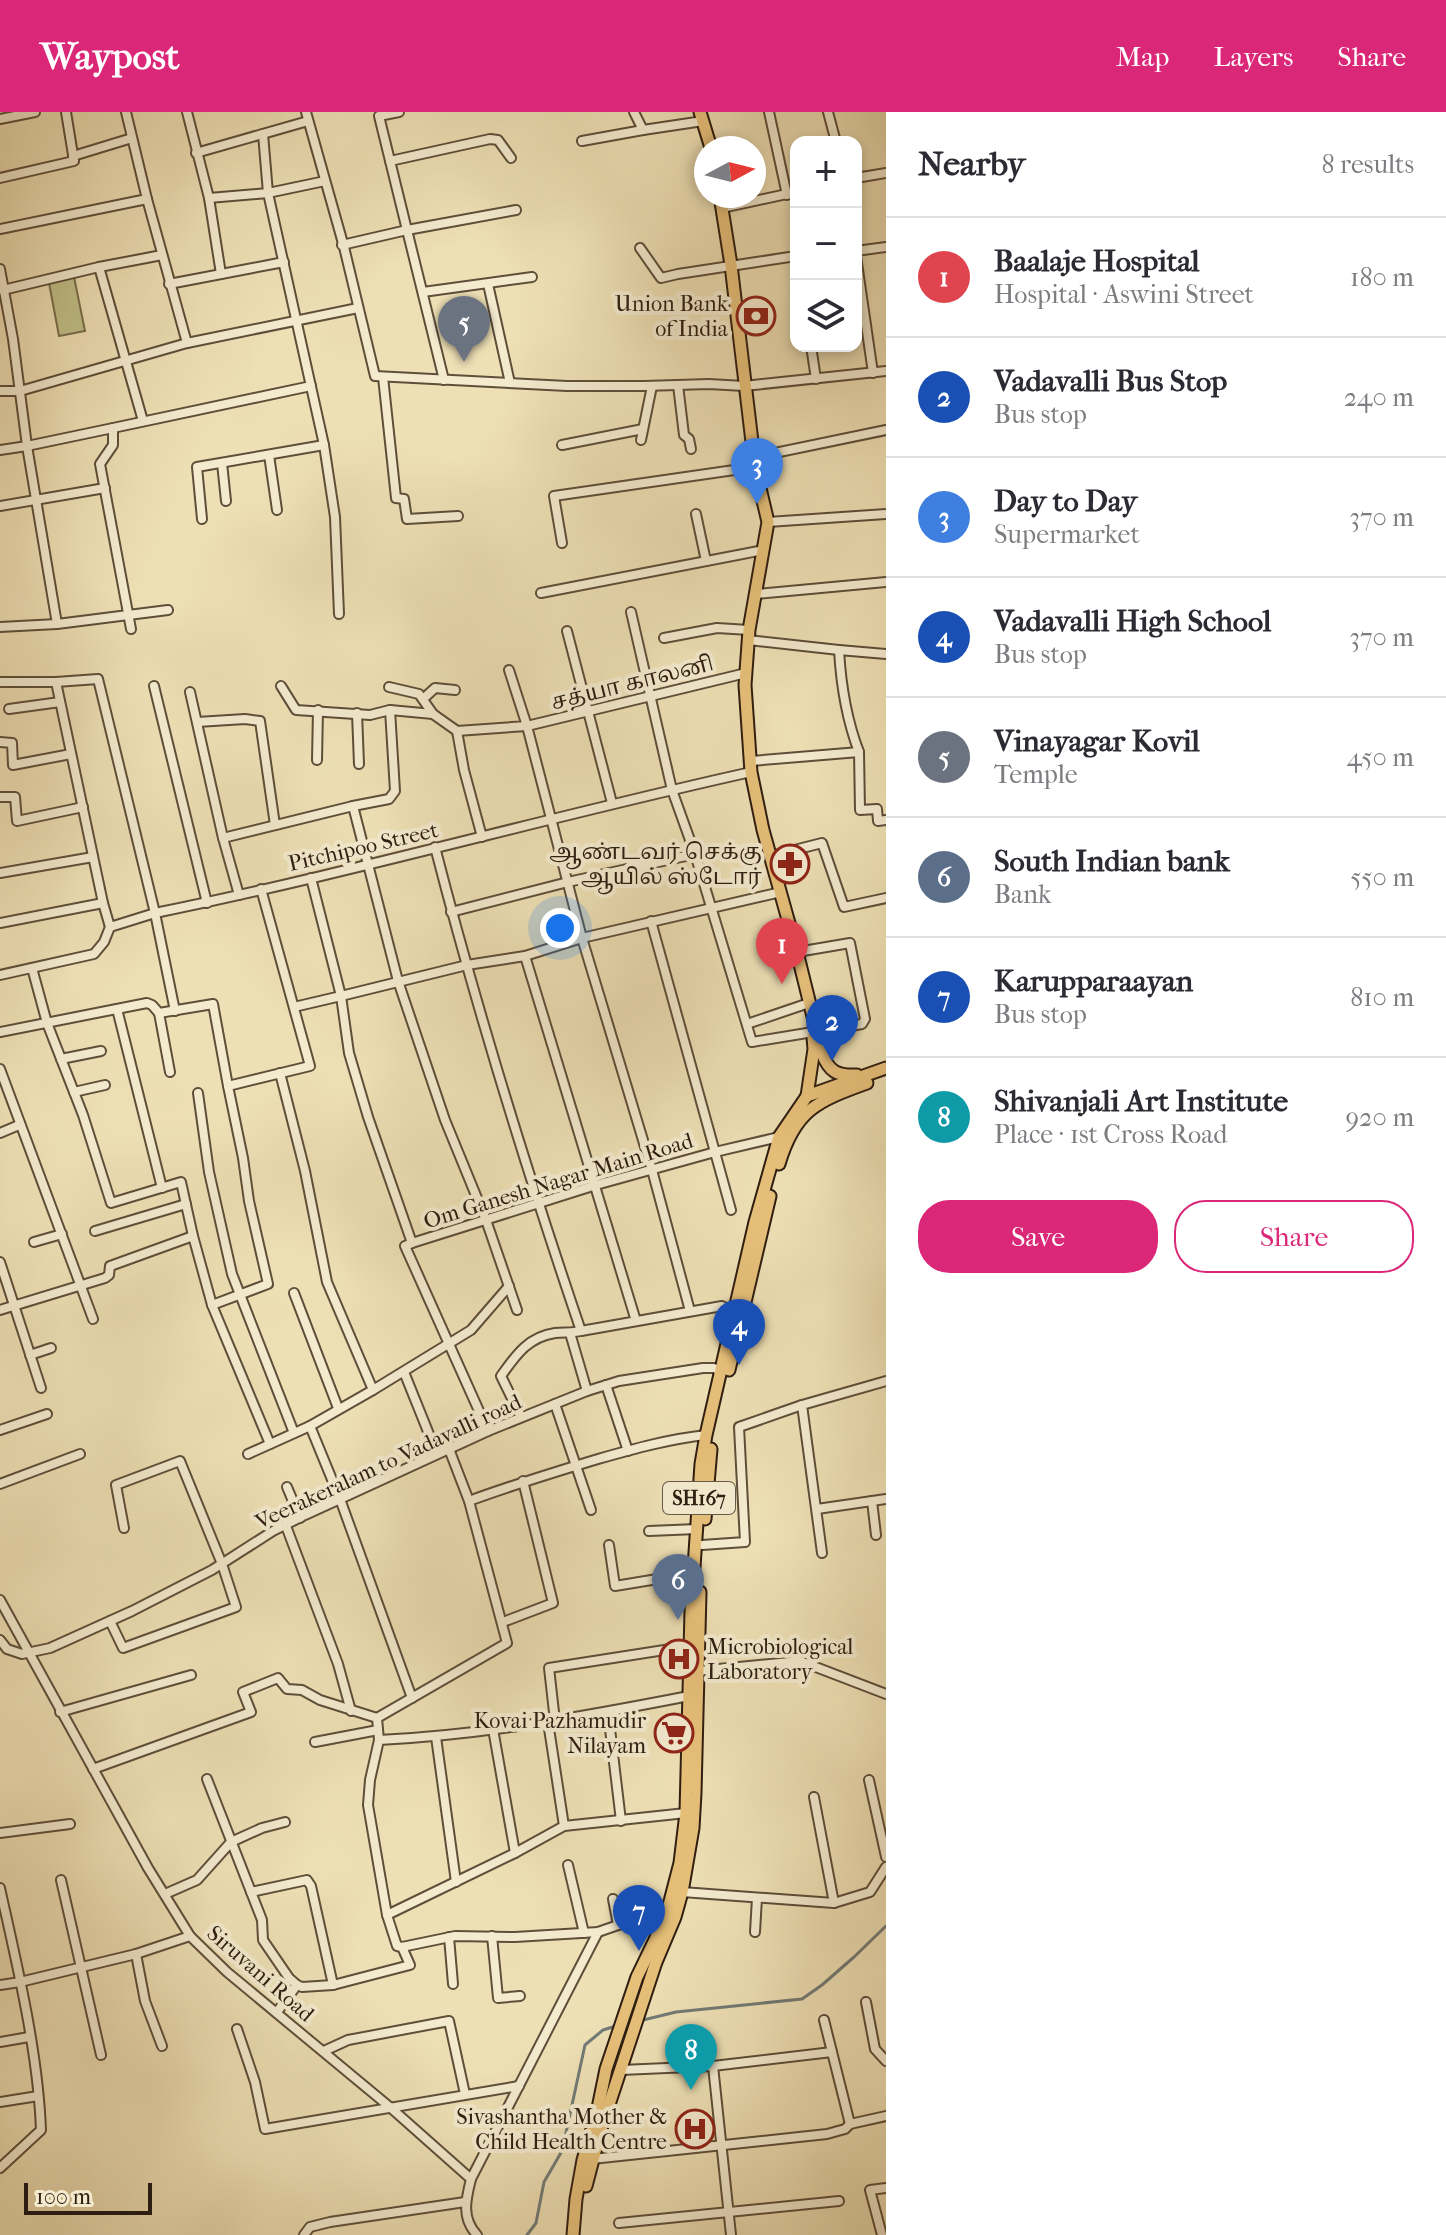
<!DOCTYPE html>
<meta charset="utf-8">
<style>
body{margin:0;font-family:"IM FELL French Canon","Noto Serif Tamil",serif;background:#f7f7f7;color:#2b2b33}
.controls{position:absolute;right:24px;top:24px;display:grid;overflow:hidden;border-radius:16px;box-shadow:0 4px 12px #0003}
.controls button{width:72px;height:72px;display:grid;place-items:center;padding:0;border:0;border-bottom:2px solid #e1e1e2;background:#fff;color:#2b2b33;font:40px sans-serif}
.compass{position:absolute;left:694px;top:24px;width:72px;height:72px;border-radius:50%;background:#fff;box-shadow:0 4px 12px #0003;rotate:83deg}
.scale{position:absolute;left:24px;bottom:20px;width:128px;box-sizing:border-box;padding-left:8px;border:4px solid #2e1d11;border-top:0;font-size:22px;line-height:28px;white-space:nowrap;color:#2e1d11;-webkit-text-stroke:6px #f4ebcf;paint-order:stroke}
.you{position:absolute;left:560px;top:816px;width:28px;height:28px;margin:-20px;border:6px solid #fff;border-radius:50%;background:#1a73e8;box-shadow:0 0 0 12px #1a73e833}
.badge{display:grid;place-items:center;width:52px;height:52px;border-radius:50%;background:#db2777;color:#fff;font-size:26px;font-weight:700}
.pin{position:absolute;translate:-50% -66px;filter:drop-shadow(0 2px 4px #0008)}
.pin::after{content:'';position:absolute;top:42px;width:28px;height:24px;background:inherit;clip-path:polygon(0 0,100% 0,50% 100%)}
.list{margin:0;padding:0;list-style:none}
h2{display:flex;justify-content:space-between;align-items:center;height:104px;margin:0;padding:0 32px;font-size:34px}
h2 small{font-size:26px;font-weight:400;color:#7c7c81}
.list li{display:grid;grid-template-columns:52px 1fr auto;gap:24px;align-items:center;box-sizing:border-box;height:120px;padding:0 32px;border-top:2px solid #e1e1e2}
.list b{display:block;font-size:30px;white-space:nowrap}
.list p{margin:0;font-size:26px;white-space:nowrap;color:#7c7c81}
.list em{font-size:26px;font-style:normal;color:#7c7c81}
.actions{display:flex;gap:16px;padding:24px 32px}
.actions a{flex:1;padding:18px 0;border:2px solid #db2777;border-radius:32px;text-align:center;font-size:28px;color:#db2777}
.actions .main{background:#db2777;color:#fff}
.icon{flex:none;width:44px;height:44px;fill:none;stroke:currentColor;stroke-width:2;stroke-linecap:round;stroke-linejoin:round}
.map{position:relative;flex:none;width:886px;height:2123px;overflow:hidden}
header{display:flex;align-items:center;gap:48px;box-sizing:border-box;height:112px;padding:0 40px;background:#db2777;color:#fff}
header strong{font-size:38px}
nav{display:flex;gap:44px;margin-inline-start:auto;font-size:28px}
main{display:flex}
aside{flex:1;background:#fff}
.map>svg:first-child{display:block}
</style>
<header>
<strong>Waypost</strong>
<nav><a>Map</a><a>Layers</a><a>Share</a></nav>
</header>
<main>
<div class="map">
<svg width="886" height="2123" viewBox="0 0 886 2123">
<rect width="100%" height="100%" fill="#eee0b5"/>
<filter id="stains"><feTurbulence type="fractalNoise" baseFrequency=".0025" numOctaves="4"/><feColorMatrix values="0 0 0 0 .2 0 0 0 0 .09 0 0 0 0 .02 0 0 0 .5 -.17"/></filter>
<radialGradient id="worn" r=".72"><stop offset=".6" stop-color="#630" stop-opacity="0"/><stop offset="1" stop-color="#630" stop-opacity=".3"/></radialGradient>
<polygon fill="#c1c088" stroke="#786e4c" stroke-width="2" points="74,165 85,219 59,224 49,171"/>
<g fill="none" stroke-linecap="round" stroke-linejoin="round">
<g stroke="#727b76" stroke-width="3">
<polyline points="639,1909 676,1900 802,1887 822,1873 854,1845 886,1814"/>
<polyline points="527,2123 536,2111 544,2070 562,2039 585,1933 603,1918 616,1914"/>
</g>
<g stroke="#5e4e3a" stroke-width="12">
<g id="minor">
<polyline points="187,0 209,86 221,162"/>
<polyline points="306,0 344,135 375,264 567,274 644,274 709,272 744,274 886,259"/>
<polyline points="399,0 379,4 407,118 516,98"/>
<polyline points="769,0 787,83"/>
<polyline points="828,0 836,30"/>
<polyline points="0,7 35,0"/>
<polyline points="643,18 703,9"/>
<polyline points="263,22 268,81 324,333 335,405 339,502"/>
<polyline points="582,29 643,18 634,0"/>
<polyline points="196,41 308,9"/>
<polyline points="73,44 132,26"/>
<polyline points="390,49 490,27 498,28 511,46"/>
<polyline points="0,66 74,49 66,0"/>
<polyline points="856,66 886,61"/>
<polyline points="209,86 268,81 325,69"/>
<polyline points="147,87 187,231"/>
<polyline points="722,96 796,80"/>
<polyline points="0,117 147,87 126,0"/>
<polyline points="342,133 407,118 444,268"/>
<polyline points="640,136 661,166 678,162 796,144"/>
<polyline points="856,139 886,135"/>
<polyline points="856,144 873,261"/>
<polyline points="99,155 143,309"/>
<polyline points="0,157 13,227 27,334 0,338"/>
<polyline points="169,172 284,150"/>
<polyline points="488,172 510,271"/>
<polyline points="3,178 99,155 162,143"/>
<polyline points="423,180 532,165"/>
<polyline points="811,234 816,267"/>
<polyline points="383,265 396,386 404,387 407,407 458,404"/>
<polyline points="678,273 684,323 689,327 691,337"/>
<polyline points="0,279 20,279 187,231 358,196"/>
<polyline points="641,328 652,274"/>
<polyline points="562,333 643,317"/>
<polyline points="269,343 277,398"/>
<polyline points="755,345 886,318"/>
<polyline points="222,351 226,389"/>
<polyline points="0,394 105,376"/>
<polyline points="696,402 706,449"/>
<polyline points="202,407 197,355 324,333"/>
<polyline points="768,410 886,402"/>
<polyline points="562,431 554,384 755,355"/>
<polyline points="541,481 764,438"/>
<polyline points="757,482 886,470"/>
<polyline points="631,500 672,678 695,742"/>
<polyline points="57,512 27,334 113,316"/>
<polyline points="0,515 57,512 168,498"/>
<polyline points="131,517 100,352 113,333 113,316 311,274"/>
<polyline points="567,519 612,691"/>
<polyline points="664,526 717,516 749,518"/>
<polyline points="748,528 839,538"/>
<polyline points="0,570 56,570 98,567 155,801 175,899"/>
<polyline points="56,570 103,791"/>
<polyline points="154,574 207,791"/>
<polyline points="281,574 296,598 370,603 390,598 433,602 457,619 527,614 509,558"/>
<polyline points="389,575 419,582 433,602"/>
<polyline points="190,580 223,726"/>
<polyline points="423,587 435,576 455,578"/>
<polyline points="9,597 60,590"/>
<polyline points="357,601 359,652"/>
<polyline points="197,610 245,607 260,609 275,713"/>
<polyline points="457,619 464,658 482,725"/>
<polyline points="0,630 12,631 13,653 71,642"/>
<polyline points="859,640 860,698 877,697 878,709 886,708"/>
<polyline points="317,648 318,598"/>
<path d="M751,649L859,640C846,606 841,574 839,538L886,542"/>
<polyline points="0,685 15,685 17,709 83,695"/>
<polyline points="353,694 389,687 395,679 390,598"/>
<path d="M435,735C477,898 527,1060 581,1219L722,1194L738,1202"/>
<polyline points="771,744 822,731 844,795 886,786"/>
<polyline points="0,761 93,745"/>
<polyline points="311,766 341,884 467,853 525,844 582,826 781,780"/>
<polyline points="239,783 223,726 353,694 398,869 445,1008 486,1108 517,1198"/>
<polyline points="451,800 568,770 695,742 752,930 813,920"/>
<polyline points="651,809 731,1098"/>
<path d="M0,811L103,791L110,815L155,801C355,760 552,704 751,660"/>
<polyline points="797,840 850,831 865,907 862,912 818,920"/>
<polyline points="525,844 636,1209"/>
<polyline points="32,856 47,911 83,1003 111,1091 181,1070 193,1124"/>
<polyline points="0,863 94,842 104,830 110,815"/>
<polyline points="294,895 341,884 349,941 368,1005 412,1131 596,1073 715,1040 779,1025"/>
<polyline points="117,897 162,1076"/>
<polyline points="159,901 170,960"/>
<polyline points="747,912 809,891"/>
<polyline points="0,920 147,891 152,893 159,901 213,892 228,974"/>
<polyline points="61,947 101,939"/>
<polyline points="0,957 93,1207"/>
<polyline points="280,961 305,1059 327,1170 373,1278 471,1218 509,1174"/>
<polyline points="74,980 105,973"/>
<polyline points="198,981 209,1060 232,1162 294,1321"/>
<polyline points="0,1021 19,1013"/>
<polyline points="95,1119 186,1092"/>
<polyline points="34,1130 62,1122"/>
<polyline points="412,1131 405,1134 488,1319"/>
<polyline points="0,1150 41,1276"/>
<polyline points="294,1181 338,1296"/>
<polyline points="212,1193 270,1332"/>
<polyline points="0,1198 105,1166 109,1163 110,1154 113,1153 193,1124 212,1193 268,1172 249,1089 243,1046 228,974 310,954 261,777"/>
<polyline points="690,1199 652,1058 582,826 527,614 746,561"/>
<polyline points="570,1221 587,1279"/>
<polyline points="30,1243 51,1236"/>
<polyline points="404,1260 437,1342"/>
<polyline points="606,1273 628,1339"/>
<polyline points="373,1278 310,1314 340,1387 412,1586"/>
<polyline points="555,1292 591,1398"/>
<polyline points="802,1293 822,1441"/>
<path d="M521,1305L501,1264C516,1243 528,1225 555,1221C564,1220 572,1221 581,1219"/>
<polyline points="0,1318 47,1302"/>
<polyline points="248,1342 310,1314"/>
<polyline points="0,1372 80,1342"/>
<polyline points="287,1375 300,1406"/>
<path d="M469,1389C512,1373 555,1360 598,1347C633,1337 669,1327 706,1323"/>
<polyline points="872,1389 876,1423"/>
<polyline points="817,1397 886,1387"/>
<polyline points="286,1414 338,1552 351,1599"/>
<polyline points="649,1419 697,1417"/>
<polyline points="609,1433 615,1474 694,1461"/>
<polyline points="702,1433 745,1430 739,1315 802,1293 886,1269"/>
<path d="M0,1488L148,1756L190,1824L227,1860L391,1996L471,2067C466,2087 461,2106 477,2123"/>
<polyline points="110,1509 123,1536 236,1495 222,1452 180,1349 116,1373 124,1416"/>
<polyline points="503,1510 553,1491 523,1369"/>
<polyline points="0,1528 7,1537 22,1542 50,1536 132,1499 212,1458 273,1419 305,1403 488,1319 587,1279 619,1269 703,1256 714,1256 722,1260"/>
<polyline points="698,1559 800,1549 886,1582"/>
<polyline points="60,1600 191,1563"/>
<polyline points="608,1600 621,1709"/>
<polyline points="555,1609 549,1556 690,1534"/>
<polyline points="548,1610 564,1714"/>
<polyline points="436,1625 456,1770"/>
<polyline points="379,1628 377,1606 507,1531 469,1389 449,1337"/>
<polyline points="315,1630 378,1618"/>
<polyline points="93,1657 251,1600 243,1580 278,1566 287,1577 302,1578 320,1588 377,1606"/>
<polyline points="207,1667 262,1808 263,1828 289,1866 297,1873 277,1900"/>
<polyline points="869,1668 886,1745"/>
<polyline points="814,1685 834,1791"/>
<polyline points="0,1721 70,1712"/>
<polyline points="515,1741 564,1714 686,1701"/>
<polyline points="568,1753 584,1821"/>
<polyline points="61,1768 101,1943"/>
<path d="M0,1776C17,1853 38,1939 41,2018L0,2056"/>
<polyline points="251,1780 307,1768 311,1774 333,1873"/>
<polyline points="682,1780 834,1791 870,1780 886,1755"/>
<polyline points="165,1782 197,1768 231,1730 262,1716 285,1710"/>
<polyline points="613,1787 618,1813"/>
<polyline points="387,1803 515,1741 493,1617"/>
<path d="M669,1805L621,1812L598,1820L515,1825L455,1824L402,1835L397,1834L387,1803L368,1693L370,1668L379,1628C484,1623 586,1604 689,1584"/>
<polyline points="755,1820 757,1786"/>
<polyline points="492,1824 498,1886 520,1884"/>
<polyline points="449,1825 453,1872"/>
<polyline points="136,1842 145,1889 162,1934"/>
<polyline points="0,1873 20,1870 136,1842 190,1824"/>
<polyline points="297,1873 302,1875 333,1873 410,1853 402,1835"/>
<polyline points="866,1890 875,1937 886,1949"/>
<polyline points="824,1908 850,2012"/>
<polyline points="237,1917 255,1970 265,2017 519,1974"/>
<polyline points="0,1930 29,1925"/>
<polyline points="324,1939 348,1928 449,1909 465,1982"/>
<polyline points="713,1954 731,2123"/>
<polyline points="621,1958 713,1954 832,1940"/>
<polyline points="0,1990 38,1984"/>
<polyline points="592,2047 827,2022 845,2017 850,2012 886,2004"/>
<polyline points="471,2067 598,1820"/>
<polyline points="619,2111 839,2089"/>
<polyline points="304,2123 310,2115 330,2110 465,2090"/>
<polyline points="882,2123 870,2078 886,2076"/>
</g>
</g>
<g stroke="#2e1d11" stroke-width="15">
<g id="major">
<polyline points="700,0 711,36"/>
<path d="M720,84L731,153L755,355L768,410L749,518L745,573L751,660L763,718L797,840L822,941C829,960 837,964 857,963"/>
<polyline points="807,984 814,937 813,925"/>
<path d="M779,1052C795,998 817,989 867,971"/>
<polyline points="729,1258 770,1084"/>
<polyline points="705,1407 711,1337"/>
<polyline points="586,2074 601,2017 656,1850 675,1805 682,1780 693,1716 695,1681 700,1480"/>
<polyline points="573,2123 576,2087 583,2048 597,2001 606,1957 637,1865 666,1805 680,1751 686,1701 691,1499 701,1352 706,1323 755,1110 779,1025 807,984 886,956"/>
</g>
</g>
<use href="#minor" stroke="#f4ebcf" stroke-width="8"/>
<use href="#major" stroke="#e7c07a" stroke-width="11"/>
</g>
<defs>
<g id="bank-ring" transform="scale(2)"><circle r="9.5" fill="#f4ebcf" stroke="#8f2418" stroke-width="1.5"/><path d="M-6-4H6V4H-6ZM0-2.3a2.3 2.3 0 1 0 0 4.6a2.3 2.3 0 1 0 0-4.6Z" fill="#8f2418"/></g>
<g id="pharmacy-ring" transform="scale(2)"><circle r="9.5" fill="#f4ebcf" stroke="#8f2418" stroke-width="1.5"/><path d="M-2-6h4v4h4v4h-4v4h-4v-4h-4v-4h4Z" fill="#8f2418"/></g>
<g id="hospital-ring" transform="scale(2)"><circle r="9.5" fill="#f4ebcf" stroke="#8f2418" stroke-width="1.5"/><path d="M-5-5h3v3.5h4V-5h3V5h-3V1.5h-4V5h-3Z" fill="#8f2418"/></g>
<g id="supermarket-ring" transform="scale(2)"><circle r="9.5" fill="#f4ebcf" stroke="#8f2418" stroke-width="1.5"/><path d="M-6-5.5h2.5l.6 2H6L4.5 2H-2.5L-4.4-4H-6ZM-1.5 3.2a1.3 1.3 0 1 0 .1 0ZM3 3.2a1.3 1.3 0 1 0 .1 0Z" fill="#8f2418"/></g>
</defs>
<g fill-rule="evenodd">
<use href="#bank-ring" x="756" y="204"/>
<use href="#pharmacy-ring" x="790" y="752"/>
<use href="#hospital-ring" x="679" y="1547"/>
<use href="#supermarket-ring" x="674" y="1621"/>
<use href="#hospital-ring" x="695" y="2017"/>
</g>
<g text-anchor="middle" stroke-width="8" stroke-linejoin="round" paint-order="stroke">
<rect fill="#f4ebcf" stroke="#695b4a" stroke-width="2" x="663" y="1370" width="72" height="32" rx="6"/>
<g font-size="20" font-weight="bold" fill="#2e1d11">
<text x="699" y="1393">SH167</text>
</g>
<g font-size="22" fill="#2e1d11" stroke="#f4ebcf" text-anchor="end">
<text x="728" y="199">Union Bank<tspan x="728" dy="25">of India</tspan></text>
<text x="762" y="747">ஆண்டவர் செக்கு<tspan x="762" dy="25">ஆயில் ஸ்டோர்</tspan></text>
<text x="707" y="1542" text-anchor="start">Microbiological<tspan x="707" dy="25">Laboratory</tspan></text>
<text x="646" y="1616">Kovai Pazhamudir<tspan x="646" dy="25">Nilayam</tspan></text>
<text x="667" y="2012">Sivashantha Mother &amp;<tspan x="667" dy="25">Child Health Centre</tspan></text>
</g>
<g font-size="22" fill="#2e1d11" stroke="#f4ebcf">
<text transform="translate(632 570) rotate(-14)" y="8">சத்யா காலனி</text>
<text transform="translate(363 734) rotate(-13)" y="8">Pitchipoo Street</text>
<text transform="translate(558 1068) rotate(-17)" y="8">Om Ganesh Nagar Main Road</text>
<text transform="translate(388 1349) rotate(-25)" y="8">Veerakeralam to Vadavalli road</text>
<text transform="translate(261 1861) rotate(41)" y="8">Siruvani Road</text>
</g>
</g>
<rect width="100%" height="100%" filter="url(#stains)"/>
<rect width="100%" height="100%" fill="url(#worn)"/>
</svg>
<div class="controls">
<button>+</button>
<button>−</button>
<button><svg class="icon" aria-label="layers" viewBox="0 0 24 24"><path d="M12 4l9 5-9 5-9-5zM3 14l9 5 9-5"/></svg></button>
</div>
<svg class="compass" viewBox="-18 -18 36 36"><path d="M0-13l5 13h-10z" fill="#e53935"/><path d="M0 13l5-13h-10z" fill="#7c7c81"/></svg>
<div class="scale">100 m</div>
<div class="you"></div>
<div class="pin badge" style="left:782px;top:872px;background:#e0444e">1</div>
<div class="pin badge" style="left:832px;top:949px;background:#1a4fb4">2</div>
<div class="pin badge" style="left:757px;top:392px;background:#3f7fe0">3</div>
<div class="pin badge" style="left:739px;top:1253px;background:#1a4fb4">4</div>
<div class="pin badge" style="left:464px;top:250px;background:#6b7280">5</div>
<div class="pin badge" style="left:678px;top:1508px;background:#5c6f8a">6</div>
<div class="pin badge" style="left:639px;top:1839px;background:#1a4fb4">7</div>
<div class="pin badge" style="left:691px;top:1978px;background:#0f9aa8">8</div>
</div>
<aside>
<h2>Nearby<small>8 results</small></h2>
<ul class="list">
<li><span class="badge" style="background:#e0444e">1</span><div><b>Baalaje Hospital</b><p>Hospital · Aswini Street</p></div><em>180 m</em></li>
<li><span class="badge" style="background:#1a4fb4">2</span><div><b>Vadavalli Bus Stop</b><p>Bus stop</p></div><em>240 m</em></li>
<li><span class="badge" style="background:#3f7fe0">3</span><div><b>Day to Day</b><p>Supermarket</p></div><em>370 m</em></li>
<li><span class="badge" style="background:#1a4fb4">4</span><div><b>Vadavalli High School</b><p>Bus stop</p></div><em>370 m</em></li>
<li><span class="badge" style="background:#6b7280">5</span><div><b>Vinayagar Kovil</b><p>Temple</p></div><em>450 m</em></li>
<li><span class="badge" style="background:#5c6f8a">6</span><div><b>South Indian bank</b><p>Bank</p></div><em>550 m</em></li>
<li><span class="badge" style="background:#1a4fb4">7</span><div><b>Karupparaayan</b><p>Bus stop</p></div><em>810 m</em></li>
<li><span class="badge" style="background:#0f9aa8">8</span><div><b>Shivanjali Art Institute</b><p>Place · 1st Cross Road</p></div><em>920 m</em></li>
</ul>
<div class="actions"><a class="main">Save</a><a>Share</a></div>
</aside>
</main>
